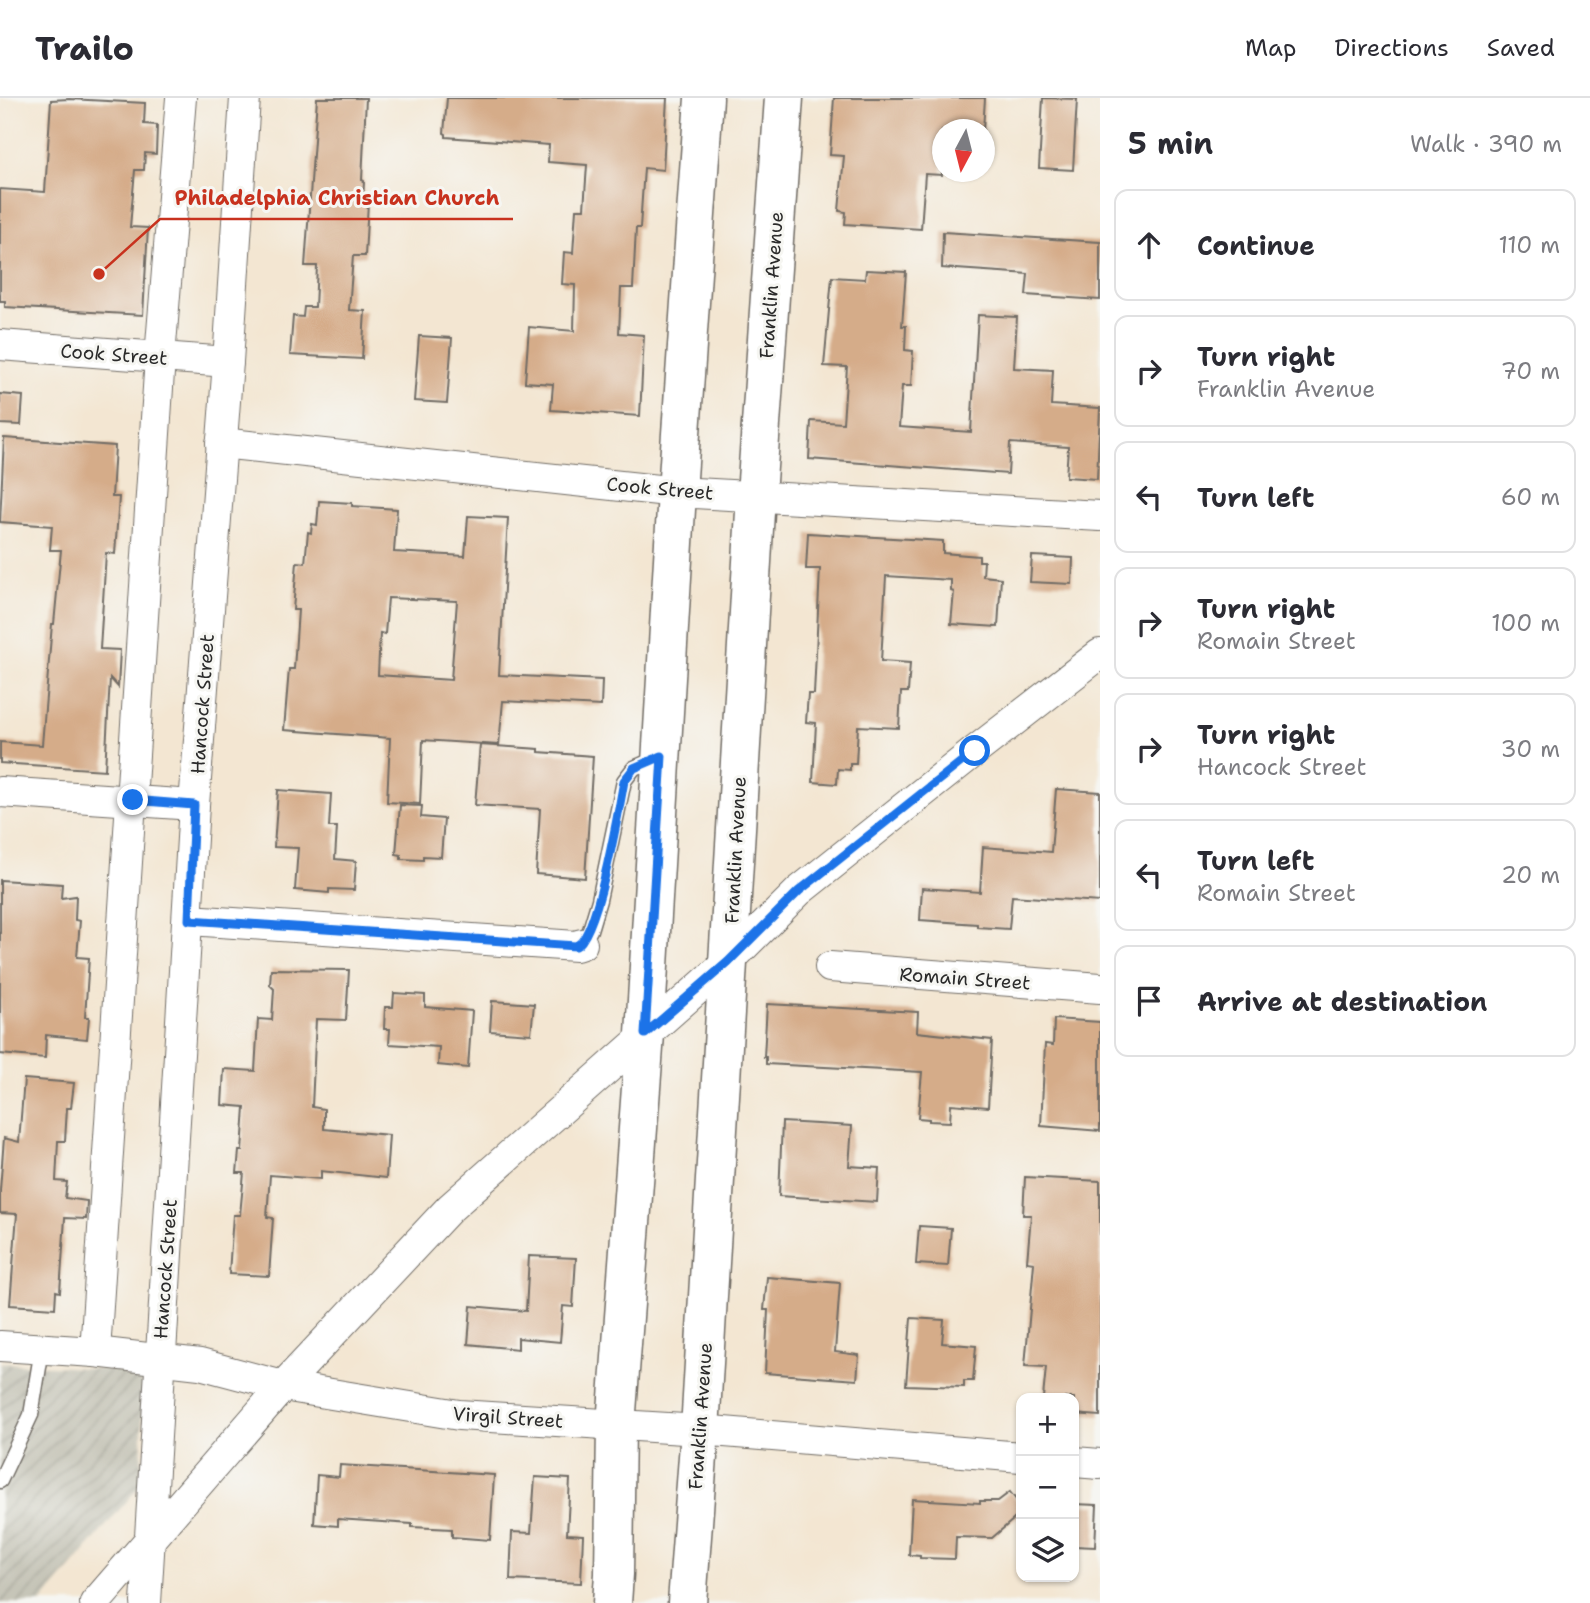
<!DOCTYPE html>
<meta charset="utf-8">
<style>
body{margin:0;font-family:"Shantell Sans",sans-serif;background:#f2f2f3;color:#2b2b33}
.controls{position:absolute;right:21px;bottom:21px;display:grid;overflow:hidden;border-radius:14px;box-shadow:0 2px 5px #0004}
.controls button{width:63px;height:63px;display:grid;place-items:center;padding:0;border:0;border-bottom:2px solid #e1e1e2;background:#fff;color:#2b2b33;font:35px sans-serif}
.compass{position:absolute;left:932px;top:21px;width:63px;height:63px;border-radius:50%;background:#fff;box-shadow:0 2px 5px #0004;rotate:187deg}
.stop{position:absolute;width:21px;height:21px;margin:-16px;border:5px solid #1a73e8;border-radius:50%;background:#fff}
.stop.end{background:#1a73e8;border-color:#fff;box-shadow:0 2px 7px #0008}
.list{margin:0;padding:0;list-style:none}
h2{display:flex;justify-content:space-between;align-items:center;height:91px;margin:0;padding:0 28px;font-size:30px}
h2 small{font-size:23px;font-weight:400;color:#7c7c81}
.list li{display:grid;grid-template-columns:46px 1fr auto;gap:21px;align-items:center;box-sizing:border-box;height:112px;margin:0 14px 14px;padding:0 14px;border:2px solid #e1e1e2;border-radius:14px}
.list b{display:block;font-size:26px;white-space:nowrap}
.list p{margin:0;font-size:23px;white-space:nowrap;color:#7c7c81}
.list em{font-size:23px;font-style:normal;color:#7c7c81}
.icon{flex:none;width:38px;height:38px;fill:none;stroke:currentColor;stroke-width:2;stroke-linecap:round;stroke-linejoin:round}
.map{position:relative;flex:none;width:1100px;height:1505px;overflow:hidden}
header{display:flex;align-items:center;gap:42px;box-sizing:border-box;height:98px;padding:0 35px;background:#fff;border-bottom:2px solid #e1e1e2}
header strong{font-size:33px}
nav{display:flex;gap:38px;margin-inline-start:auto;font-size:24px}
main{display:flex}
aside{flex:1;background:#fff}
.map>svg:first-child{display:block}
</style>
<header>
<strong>Trailo</strong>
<nav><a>Map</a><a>Directions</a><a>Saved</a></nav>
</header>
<main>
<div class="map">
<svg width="1100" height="1505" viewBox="0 0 1100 1505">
<defs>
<pattern id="industrial-furrows" width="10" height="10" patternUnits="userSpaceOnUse" patternTransform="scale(1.75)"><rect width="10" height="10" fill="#c6c5b8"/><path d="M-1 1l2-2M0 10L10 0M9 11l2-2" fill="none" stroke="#aaa99e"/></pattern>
</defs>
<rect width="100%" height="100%" fill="#f6f6f2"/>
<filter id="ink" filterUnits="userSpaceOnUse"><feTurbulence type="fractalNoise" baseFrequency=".0143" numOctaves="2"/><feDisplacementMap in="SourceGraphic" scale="14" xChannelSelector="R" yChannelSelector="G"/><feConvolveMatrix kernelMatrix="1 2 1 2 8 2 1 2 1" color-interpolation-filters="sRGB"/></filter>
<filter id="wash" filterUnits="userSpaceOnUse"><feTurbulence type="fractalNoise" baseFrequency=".00686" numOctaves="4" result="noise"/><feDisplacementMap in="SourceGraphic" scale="28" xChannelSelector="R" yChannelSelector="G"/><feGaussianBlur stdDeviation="1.57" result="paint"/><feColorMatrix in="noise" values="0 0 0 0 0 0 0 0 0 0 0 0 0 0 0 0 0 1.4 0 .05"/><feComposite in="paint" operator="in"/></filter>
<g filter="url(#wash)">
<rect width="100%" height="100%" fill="#f3e6d2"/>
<polygon fill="url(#industrial-furrows)" points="0,1265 119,1272 143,1284 141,1386 41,1505 0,1505"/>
<g id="blocks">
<g fill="#d5ac89" fill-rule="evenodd">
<polygon points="317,0 366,0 362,82 364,83 363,104 368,104 365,158 353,158 349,212 365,213 362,261 290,257 293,218 303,219 304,209 315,209 317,168 305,168"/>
<polygon points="447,0 667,0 663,72 644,70 640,130 636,130 633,190 621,190 619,235 644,237 640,318 551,312 553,286 525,284 529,229 574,233 575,187 562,186 564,154 573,155 576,111 584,111 587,67 548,64 549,47 446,39 446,36 444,35"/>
<polygon points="834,0 985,0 983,32 942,32 942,77 925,76 921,131 845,126 846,114 839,113 844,58 830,57"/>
<polygon points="1043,0 1077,1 1073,72 1039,70"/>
<polygon points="69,1 145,5 144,26 157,27 156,56 145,55 144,72 135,72 130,129 148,130 143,217 5,209 5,203 0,203 0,91 45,94 51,2"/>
<polygon points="943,134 1100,144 1100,202 1026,197 1028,176 942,170"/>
<polygon points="866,172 906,174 902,228 906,228 905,252 913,253 911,288 902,288 899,329 971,334 978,217 1017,219 1014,270 1053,272 1051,307 1100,310 1097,381 1066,379 1068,349 1010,345 1008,376 809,361 811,323 843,325 847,269 824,268 832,179 865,181"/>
<polygon points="419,238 452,240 447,305 414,303"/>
<polygon points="0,296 23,298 21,327 0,326"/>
<polygon points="4,340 115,348 112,399 119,399 115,456 106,455 100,551 120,552 118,589 110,580 105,672 0,665 0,644 42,647 52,526 54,526 61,452 50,452 52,428 0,424"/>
<path d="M319,403L352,405V408L397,411L394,454L465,458L468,418L508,420L499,577L602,582L601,608L503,603L499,647L423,642L420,706L387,704L390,640L284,632L289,571H294L298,512H293L297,464L305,465L308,434L311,435L312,426L317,427ZM388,500L457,503L451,582L378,577L380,535L385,536Z"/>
<polygon points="808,435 943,443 943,455 979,458 979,463 984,463 983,478 1001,480 998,529 951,526 954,494 951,493 951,482 886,478 881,563 910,565 908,594 901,594 899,630 858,628 856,666 850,666 850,672 838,671 837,686 813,684 816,625 806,624 808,596 814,596 820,471 806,471"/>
<polygon points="1032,458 1073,460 1072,486 1030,484"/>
<polygon points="480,647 539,651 539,654 593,658 585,780 536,776 540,711 475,707"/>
<polygon points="1056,691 1100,694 1100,804 1012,798 1009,831 977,829 977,826 920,822 922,790 980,794 983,749 1051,754"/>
<polygon points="278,692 331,696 329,729 337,729 335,761 356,763 354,792 329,791 329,795 295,792 298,750 274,749"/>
<polygon points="400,707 422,708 421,719 444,721 441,759 423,758 423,762 401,761 401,757 396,756"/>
<polygon points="0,782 62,786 61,800 76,798 75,822 80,823 77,859 89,860 85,919 89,919 87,941 46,937 45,960 0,956"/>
<polygon points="271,871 349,872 346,922 316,921 312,1009 324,1011 324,1031 389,1037 386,1080 321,1073 321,1081 270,1077 267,1119 273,1120 269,1178 229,1176 233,1117 240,1117 244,1075 237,1075 239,1053 242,1053 245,1009 222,1007 224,971 255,973 258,921 272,922 274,891 270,887"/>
<polygon points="394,895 425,897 425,909 472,913 468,970 438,967 439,949 389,946 390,931 384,931 385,909 393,909"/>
<polygon points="492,903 534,906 531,936 490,933"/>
<polygon points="767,906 918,914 917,934 992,942 988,1009 951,1006 950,1024 929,1023 929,1021 918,1020 922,974 766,966 766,959 764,959"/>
<polygon points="1054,921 1100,924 1100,1033 1041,1028 1045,946 1053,947"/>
<polygon points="24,981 74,985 71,1010 67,1010 65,1043 58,1043 56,1083 67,1084 65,1100 87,1103 86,1121 65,1120 60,1194 56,1193 55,1210 10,1207 17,1116 0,1115 0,1092 4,1040 19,1044"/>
<polygon points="782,1024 852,1028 849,1068 879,1070 877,1104 779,1098"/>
<polygon points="1025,1079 1100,1083 1100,1318 1074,1316 1074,1300 1043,1300 1046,1269 1025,1268 1034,1165 1027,1164 1031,1117 1023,1117"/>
<polygon points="919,1128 951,1130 948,1168 916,1166"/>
<polygon points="529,1158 576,1160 573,1209 563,1208 560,1244 518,1240 518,1251 468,1246 471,1208 526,1213"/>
<polygon points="767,1179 840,1185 835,1254 859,1257 857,1282 765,1275 768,1212 764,1212"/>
<polygon points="911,1220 944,1222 942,1245 976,1248 973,1283 964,1283 964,1289 906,1287"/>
<polygon points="340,1367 494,1377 490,1442 452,1439 452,1431 412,1429 412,1426 338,1421 338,1428 314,1426 317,1377 339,1379"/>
<polygon points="535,1379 570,1381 567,1436 583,1437 581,1485 510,1482 512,1434 531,1435"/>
<polygon points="1010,1394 1021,1408 1021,1415 992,1440 956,1439 955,1461 920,1460 920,1458 909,1457 912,1401 980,1405 980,1403 998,1403"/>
<polygon points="1074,1406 1097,1407 1095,1449 1074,1448"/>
</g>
</g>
</g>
<g filter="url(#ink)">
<use href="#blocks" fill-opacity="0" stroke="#716c65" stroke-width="2"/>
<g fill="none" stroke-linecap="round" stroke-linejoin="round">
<g stroke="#716c65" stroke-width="17">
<g id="service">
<polyline points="582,846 590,832 599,802 624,683 634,670 657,660"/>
<polyline points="0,1383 31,1317 42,1251"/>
</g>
</g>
<g stroke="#716c65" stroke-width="32">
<g id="minor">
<polyline points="0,247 228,264"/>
<polyline points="221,345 677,394 1100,418"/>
<polyline points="0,694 194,707"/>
<polyline points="189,822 576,848 582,846"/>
<polyline points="830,869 1100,890"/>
<polyline points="0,1248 95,1254 200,1266 283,1288 459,1317 700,1332 1021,1359"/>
<polyline points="95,1254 160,259 181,0"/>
<polyline points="1074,1364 1100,1366"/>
<polyline points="95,1505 283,1288 450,1110 728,864 799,793 975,653 1100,556"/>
<polyline points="146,1505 194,707 228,264 245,0"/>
</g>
</g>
<g stroke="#716c65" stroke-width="41">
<g id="secondary">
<polyline points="612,1505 614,1476 616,1327 645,936 677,394 704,0"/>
<polyline points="687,1505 700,1332 756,397 784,0"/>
</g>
</g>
<use href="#service" stroke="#fff" stroke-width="14"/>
<use href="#minor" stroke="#fff" stroke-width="30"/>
<use href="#secondary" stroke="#fff" stroke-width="38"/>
</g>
</g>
<g fill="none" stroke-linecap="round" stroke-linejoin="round" filter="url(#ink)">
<path stroke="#1a73e8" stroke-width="9" d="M133,702L194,707L189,822L576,848C597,840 619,711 624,683L634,670L662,658L645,936L728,864L799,793L975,653"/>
</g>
<g text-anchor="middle" stroke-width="6" stroke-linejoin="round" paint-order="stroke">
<g font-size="19" fill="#2b2b2b" stroke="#f6f6f2">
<text transform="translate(771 187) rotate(-86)" y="7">Franklin Avenue</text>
<text transform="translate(114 256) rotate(4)" y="7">Cook Street</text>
<text transform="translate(660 390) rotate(5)" y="7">Cook Street</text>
<text transform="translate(202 606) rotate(-86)" y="7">Hancock Street</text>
<text transform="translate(735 752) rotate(-87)" y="7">Franklin Avenue</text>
<text transform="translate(965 880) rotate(4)" y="7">Romain Street</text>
<text transform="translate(165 1171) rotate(-86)" y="7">Hancock Street</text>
<text transform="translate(700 1318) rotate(-86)" y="7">Franklin Avenue</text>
<text transform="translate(508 1319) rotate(4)" y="7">Virgil Street</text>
</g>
</g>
<path fill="none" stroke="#c8321e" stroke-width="2.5" d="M99 176L160 121H513"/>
<circle fill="#c8321e" stroke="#f6f6f2" stroke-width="2.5" cx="99" cy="176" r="7"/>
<g font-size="21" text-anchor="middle" font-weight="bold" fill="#c8321e" stroke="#f6f6f2" stroke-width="6" stroke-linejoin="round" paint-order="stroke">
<text x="337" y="107">Philadelphia Christian Church</text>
</g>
</svg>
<div class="controls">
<button>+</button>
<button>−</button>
<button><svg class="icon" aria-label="layers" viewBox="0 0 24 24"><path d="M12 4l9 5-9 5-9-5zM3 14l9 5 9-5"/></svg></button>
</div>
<svg class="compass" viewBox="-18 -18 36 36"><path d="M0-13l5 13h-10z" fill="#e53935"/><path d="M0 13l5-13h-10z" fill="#7c7c81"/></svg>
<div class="stop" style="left:975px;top:653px"></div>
<div class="stop end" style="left:133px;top:702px"></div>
</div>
<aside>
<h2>5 min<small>Walk · 390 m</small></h2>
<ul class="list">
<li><svg class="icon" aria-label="ahead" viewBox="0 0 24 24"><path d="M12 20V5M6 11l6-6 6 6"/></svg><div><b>Continue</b></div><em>110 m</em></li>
<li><svg class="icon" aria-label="right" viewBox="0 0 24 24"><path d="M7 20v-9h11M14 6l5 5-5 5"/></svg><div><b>Turn right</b><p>Franklin Avenue</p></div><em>70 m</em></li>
<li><svg class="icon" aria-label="left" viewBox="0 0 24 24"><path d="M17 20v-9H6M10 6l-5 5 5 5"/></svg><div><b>Turn left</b></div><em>60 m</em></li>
<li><svg class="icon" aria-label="right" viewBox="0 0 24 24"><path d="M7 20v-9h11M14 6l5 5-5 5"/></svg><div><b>Turn right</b><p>Romain Street</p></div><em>100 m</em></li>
<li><svg class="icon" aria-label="right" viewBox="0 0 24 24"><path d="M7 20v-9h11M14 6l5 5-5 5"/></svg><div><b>Turn right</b><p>Hancock Street</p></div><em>30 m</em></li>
<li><svg class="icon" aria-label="left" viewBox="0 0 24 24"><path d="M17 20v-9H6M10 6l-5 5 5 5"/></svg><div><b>Turn left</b><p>Romain Street</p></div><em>20 m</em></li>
<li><svg class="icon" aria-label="arrive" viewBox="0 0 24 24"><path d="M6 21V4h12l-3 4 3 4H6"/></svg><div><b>Arrive at destination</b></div></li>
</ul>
</aside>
</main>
